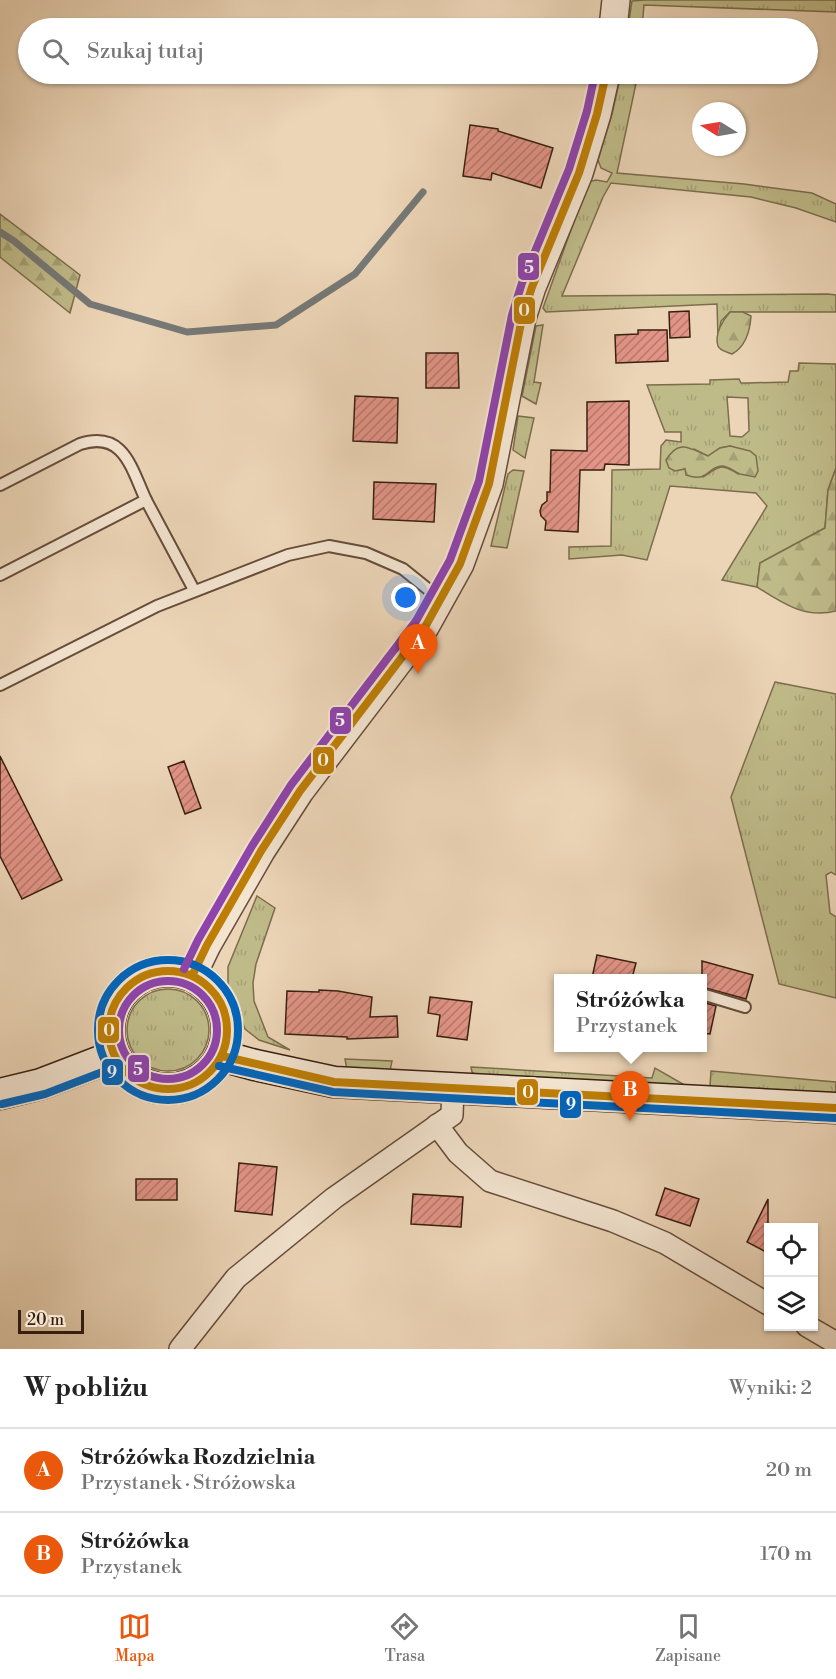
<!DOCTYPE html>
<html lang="pl">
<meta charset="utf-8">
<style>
body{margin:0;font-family:"Libre Bodoni",serif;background:#f2f2f2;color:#222}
.controls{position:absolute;right:18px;bottom:18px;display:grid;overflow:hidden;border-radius:0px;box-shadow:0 2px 4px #0004}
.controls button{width:54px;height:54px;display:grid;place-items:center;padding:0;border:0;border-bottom:2px solid #e0e0e0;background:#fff;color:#222;font:30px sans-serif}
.compass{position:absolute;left:692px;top:102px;width:54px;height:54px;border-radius:50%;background:#fff;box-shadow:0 2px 4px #0004;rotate:281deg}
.scale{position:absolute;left:18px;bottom:15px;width:66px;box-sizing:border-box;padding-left:6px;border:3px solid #391f10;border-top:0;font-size:16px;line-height:21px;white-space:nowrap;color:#391f10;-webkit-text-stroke:4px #f3e4d0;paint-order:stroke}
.you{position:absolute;left:406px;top:598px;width:21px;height:21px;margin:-15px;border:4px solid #fff;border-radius:50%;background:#1a73e8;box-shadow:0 0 0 9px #1a73e833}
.badge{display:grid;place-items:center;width:39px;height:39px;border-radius:50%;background:#ea580c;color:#fff;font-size:20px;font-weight:700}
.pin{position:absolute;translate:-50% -50px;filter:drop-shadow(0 2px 3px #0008)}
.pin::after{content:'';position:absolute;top:32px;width:21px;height:18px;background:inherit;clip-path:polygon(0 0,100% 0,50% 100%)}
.popup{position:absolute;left:554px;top:974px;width:153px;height:78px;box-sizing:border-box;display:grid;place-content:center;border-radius:0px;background:#fff;filter:drop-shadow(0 2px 4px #0005);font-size:20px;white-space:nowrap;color:#767676}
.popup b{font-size:22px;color:#222}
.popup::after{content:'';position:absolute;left:50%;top:100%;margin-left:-12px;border:12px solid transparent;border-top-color:#fff}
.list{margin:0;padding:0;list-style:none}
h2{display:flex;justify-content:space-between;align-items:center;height:78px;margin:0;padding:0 24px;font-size:26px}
h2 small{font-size:20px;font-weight:400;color:#767676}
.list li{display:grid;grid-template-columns:39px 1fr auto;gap:18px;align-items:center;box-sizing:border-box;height:84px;padding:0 24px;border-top:2px solid #e0e0e0}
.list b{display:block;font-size:22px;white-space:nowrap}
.list p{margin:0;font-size:20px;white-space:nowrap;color:#767676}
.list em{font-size:20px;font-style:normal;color:#767676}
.icon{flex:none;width:33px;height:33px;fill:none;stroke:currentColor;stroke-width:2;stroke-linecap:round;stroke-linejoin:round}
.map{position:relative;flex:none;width:836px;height:1349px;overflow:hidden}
.search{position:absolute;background:#fff;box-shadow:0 2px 4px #0004;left:18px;right:18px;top:18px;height:66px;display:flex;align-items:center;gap:15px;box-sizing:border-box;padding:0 21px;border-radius:33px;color:#767676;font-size:22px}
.sheet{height:246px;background:#fff}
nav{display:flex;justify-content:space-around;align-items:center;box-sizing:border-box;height:84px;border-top:2px solid #e0e0e0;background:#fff;font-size:16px;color:#767676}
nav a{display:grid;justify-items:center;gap:3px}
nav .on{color:#ea580c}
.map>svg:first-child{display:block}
</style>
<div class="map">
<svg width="836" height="1349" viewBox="0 0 836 1349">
<defs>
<pattern id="grass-tufts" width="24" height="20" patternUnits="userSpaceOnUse" patternTransform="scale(1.5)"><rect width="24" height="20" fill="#bfbb89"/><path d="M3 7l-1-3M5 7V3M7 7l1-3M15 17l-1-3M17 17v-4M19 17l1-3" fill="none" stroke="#a5a075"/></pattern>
<pattern id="forest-firs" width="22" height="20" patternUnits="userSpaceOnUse" patternTransform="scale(1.5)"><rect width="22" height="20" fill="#bfbb89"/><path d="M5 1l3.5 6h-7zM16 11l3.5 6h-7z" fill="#a5a075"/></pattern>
<pattern id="building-hatch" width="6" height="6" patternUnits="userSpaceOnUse" patternTransform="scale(1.5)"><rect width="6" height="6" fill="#e29486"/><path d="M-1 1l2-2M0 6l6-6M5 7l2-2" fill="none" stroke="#b8786c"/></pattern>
</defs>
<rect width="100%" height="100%" fill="#ecd5b7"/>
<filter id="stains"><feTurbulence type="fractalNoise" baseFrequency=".00333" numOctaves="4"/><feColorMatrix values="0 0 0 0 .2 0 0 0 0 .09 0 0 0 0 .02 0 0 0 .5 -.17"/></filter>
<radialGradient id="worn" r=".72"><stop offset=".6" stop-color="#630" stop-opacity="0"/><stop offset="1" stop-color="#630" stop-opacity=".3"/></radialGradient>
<g fill="url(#grass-tufts)" stroke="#7c6d4c" stroke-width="1.5" fill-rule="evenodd">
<polygon points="645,0 836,0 836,12 644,5 642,28 628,28 632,1"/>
<polygon points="621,74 638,74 617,173 744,184 812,193 836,204 836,222 796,208 751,197 611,183 603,197 562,296 828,294 836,295 836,312 730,312 721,321 718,338 717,304 546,312 543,308 588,182 596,180 607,182 612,173 601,168 598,160 612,114"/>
<polygon points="543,325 534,382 541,383 536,404 522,396 536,326"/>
<path d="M799,363L836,364V468L828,490L825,528L760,563L757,587L722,580L767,506L756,493L670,486L647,560L622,555L569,559V547L611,546L612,470L660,469L661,446L666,440L681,442V432H665L647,385L710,384V380L739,379L741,383H747L788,382L790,371H798ZM727,397L748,398L749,431L742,437L730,436ZM730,446L739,449L738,474C720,462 719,467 703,477L685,469L694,449L708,456L720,448Z"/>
<polygon points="518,416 534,418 525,458 513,450"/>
<polygon points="513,470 524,471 507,548 491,546 508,474"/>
<polygon points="775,682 836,694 836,875 831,872 826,875 830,913 836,917 836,998 779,984 731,797"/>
<polygon points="257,896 275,908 256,964 253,983 254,1001 268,1037 290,1050 259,1040 245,1029 228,984 228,967"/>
<circle cx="168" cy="1030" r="41"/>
<polygon points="345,1059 392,1061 390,1071 347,1070"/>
<polygon points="471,1067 652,1078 655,1068 688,1087 478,1076 472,1072"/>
<polygon points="711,1071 836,1082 836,1094 723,1090 710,1086"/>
</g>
<g fill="url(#forest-firs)" stroke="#7c6d4c" stroke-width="1.5">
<polygon points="0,214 80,275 70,313 0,257"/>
<path d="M730,312H743L751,316C750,331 745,347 732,354C727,352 720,351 718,346C714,334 723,320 730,312Z"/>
<path d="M730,446L750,451L756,456L758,471L755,477C750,476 745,475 740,474C734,472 729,466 722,466C706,467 710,483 686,475L685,469L675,471L669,468L666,460C679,439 689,448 708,456L720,448Z"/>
<path d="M836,468V611C805,619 782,603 757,587L760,563L825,528L828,490Z"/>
</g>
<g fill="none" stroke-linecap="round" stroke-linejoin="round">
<polyline stroke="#767977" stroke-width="7" points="0,232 14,241 90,304 187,332 276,325 355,274 423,192"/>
</g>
<g fill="url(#building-hatch)" stroke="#391f10" stroke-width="1.5">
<polygon points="470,125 498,129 498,131 553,148 541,188 492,173 491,180 463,176"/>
<polygon points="689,311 690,337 670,338 669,312"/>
<polygon points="638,330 667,330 668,361 616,363 615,335 638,334"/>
<polygon points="426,353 458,353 459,388 426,388"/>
<polygon points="355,396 398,398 397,443 353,441"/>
<polygon points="629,401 629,465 605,464 604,470 580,470 578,532 545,530 546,521 541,516 540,511 542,505 547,501 547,492 550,492 551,450 587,451 587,402"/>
<polygon points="374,482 436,484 434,522 373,519"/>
<polygon points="0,756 62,880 22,899 0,856"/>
<polygon points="184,761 201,808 185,814 168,767"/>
<polygon points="597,955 636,963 632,978 592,978"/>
<polygon points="702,961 753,975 746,999 702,987"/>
<polygon points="319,990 338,991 372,997 370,1017 397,1016 398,1037 347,1039 347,1037 285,1034 287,991 319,992"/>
<polygon points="430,997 472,1002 467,1040 437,1036 440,1015 428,1013"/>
<polygon points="702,1002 716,1006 710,1034 702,1033"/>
<polygon points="239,1163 277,1167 272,1215 235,1211"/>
<rect x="136" y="1179" width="41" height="21"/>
<polygon points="665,1188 699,1199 690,1226 656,1215"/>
<polygon points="413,1194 463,1197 461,1227 411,1224"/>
<polygon points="768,1199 768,1253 747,1242"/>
</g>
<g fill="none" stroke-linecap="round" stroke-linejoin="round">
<g stroke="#664c3a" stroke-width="14">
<g id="service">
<path d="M0,485L80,444C124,430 131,468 146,500L0,575"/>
<polyline points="146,500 194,590"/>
<polyline points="0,685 157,606 288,555 329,546 366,553 403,569 439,598"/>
<polyline points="702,994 745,1007"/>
</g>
</g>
<g stroke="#664c3a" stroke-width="24">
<g id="minor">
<polyline points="437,1125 458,1153 490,1181 613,1221 665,1243 768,1304"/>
<polyline points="807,1326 836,1343"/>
<polyline points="180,1349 236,1278 334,1198 452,1115 453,1088"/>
</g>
</g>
<g stroke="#664c3a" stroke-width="30">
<g id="tertiary">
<polyline points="613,28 616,0"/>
<polyline points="193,974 207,945 261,851 300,791 425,627 460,564 489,484 522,318 532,287 579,173 597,114 606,74"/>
</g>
</g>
<g stroke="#391f10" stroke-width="33">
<g id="secondary">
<circle cx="168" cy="1030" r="59"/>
<polyline points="222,1056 255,1065 334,1082 836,1108"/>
<polyline points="0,1094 41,1084 114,1056"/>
</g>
</g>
<use href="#service" stroke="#f3e4d0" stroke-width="10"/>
<use href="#minor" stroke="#f3e4d0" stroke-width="21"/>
<use href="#tertiary" stroke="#f3e4d0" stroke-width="27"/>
<use href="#secondary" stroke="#f3e4d0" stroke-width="30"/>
<g stroke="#f3e4d0" stroke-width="12">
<g id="bus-1">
<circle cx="168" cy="1030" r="59"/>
<polyline points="193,974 207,945 261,851 300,791 425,627 460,564 489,484 522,318 532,287 579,173 597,114 606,74"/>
<polyline points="222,1056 334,1082 836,1108"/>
</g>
</g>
<g stroke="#f3e4d0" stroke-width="12">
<g id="bus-2">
<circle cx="168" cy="1030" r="70"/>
<polyline points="219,1066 333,1092 835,1118"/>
<polyline points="2,1104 45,1094 118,1066"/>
</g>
</g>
<g stroke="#f3e4d0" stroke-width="12">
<g id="bus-3">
<polyline points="184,969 198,940 252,846 291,785 416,621 450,560 479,481 512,315 522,283 569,169 587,111 595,74"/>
<circle cx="168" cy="1030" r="49"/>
</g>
</g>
<use href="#bus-1" stroke="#be7e05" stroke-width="8"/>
<use href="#bus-2" stroke="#0065bd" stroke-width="8"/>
<use href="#bus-3" stroke="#8e44ad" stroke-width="8"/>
</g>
<g stroke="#f3e4d0" stroke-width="2">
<rect x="517" y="252" width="23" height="29" rx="6" fill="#8e44ad"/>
<rect x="513" y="296" width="23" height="29" rx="6" fill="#be7e05"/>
<rect x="329" y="706" width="23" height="29" rx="6" fill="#8e44ad"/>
<rect x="312" y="746" width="23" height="29" rx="6" fill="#be7e05"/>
<rect x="97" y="1016" width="23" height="28" rx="6" fill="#be7e05"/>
<rect x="127" y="1054" width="23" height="29" rx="6" fill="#8e44ad"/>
<rect x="101" y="1058" width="23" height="28" rx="6" fill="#0065bd"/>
<rect x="516" y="1078" width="23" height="28" rx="6" fill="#be7e05"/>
<rect x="559" y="1090" width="23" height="29" rx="6" fill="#0065bd"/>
</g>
<g font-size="16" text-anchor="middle" font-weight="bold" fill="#fff">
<text x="529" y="273">5</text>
<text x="524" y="316">0</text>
<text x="340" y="726">5</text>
<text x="323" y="766">0</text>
<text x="109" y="1036">0</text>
<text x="138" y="1075">5</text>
<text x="112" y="1078">9</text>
<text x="528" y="1098">0</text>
<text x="571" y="1110">9</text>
</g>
<rect width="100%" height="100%" filter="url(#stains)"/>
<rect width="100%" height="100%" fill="url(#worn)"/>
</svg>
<div class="controls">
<button><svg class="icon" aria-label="locate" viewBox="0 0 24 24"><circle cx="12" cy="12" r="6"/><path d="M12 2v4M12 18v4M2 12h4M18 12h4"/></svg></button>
<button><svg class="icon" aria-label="layers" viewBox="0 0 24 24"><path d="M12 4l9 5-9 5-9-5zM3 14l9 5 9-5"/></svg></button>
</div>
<svg class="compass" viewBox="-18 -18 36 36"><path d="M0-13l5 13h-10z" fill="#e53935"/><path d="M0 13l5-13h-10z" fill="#767676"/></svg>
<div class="scale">20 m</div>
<div class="you"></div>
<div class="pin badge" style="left:418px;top:674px">A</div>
<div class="pin badge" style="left:630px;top:1121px">B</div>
<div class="popup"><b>Stróżówka</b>Przystanek</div>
<div class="search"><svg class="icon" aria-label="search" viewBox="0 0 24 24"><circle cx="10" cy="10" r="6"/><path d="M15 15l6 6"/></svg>Szukaj tutaj</div>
</div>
<section class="sheet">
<h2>W pobliżu<small>Wyniki: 2</small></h2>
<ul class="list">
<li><span class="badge">A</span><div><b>Stróżówka Rozdzielnia</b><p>Przystanek · Stróżowska</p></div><em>20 m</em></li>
<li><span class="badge">B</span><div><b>Stróżówka</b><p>Przystanek</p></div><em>170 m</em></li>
</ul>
</section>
<nav>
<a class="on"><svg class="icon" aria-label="map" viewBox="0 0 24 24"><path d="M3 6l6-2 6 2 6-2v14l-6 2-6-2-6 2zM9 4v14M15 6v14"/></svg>Mapa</a>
<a><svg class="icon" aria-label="directions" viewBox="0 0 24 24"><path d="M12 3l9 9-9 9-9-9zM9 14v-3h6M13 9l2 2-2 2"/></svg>Trasa</a>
<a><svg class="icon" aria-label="saved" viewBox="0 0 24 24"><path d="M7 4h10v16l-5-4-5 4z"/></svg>Zapisane</a>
</nav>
